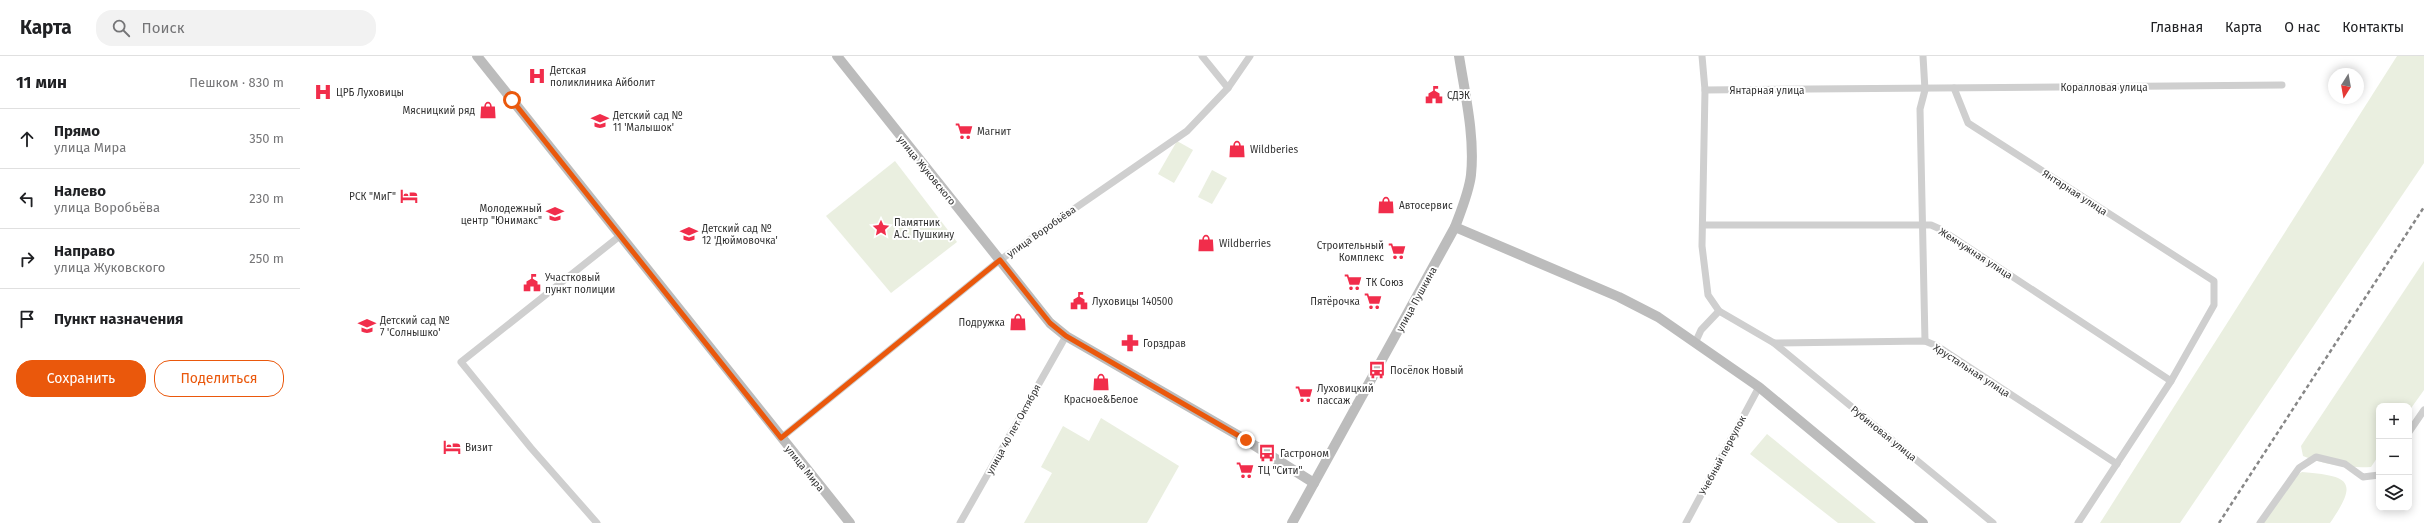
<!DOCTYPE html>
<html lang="ru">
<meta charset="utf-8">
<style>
body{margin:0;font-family:"Fira Sans",sans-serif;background:#f2f2f2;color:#202124}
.controls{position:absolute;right:12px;bottom:12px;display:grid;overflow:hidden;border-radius:8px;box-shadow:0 2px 10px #0003}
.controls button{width:36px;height:36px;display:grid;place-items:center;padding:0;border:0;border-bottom:1px solid #e0e0e0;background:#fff;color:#202124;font:20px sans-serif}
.compass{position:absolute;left:2028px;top:12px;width:36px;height:36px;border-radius:50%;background:#fff;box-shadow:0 2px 10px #0003;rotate:191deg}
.stop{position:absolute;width:12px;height:12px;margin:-9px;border:3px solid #ea580c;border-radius:50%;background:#fff}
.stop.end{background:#ea580c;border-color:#fff;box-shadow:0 1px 4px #0008}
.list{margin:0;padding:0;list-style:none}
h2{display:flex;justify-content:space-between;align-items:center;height:52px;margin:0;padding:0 16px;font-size:17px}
h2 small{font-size:13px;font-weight:400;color:#757577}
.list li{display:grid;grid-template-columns:26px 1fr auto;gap:12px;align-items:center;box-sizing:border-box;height:60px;padding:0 16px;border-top:1px solid #e0e0e0}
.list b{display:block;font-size:15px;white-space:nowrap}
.list p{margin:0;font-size:13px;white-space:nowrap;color:#757577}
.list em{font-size:13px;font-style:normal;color:#757577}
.actions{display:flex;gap:8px;padding:12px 16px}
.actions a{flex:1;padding:9px 0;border:1px solid #ea580c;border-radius:16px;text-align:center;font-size:14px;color:#ea580c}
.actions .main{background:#ea580c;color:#fff}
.icon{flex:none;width:22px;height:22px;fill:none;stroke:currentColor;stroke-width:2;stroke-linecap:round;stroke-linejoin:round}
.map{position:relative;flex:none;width:2124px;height:467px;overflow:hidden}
header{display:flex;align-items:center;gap:24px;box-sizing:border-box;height:56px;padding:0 20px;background:#fff;border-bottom:1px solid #e0e0e0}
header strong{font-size:19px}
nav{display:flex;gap:22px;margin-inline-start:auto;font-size:14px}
.search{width:280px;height:36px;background:#f2f2f2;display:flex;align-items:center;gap:10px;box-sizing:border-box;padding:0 14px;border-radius:16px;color:#757577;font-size:15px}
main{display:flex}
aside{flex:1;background:#fff}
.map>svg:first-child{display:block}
</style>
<header>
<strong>Карта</strong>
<div class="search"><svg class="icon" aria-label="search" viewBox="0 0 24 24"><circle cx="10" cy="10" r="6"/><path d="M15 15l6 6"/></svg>Поиск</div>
<nav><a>Главная</a><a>Карта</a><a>О нас</a><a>Контакты</a></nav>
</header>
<main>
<aside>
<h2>11 мин<small>Пешком · 830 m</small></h2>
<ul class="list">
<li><svg class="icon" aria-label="ahead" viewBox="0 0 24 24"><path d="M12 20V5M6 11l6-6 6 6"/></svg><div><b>Прямо</b><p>улица Мира</p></div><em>350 m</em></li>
<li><svg class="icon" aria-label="left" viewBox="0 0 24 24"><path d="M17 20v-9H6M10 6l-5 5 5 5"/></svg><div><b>Налево</b><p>улица Воробьёва</p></div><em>230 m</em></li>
<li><svg class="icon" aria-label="right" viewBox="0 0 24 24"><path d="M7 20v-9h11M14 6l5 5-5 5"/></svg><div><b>Направо</b><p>улица Жуковского</p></div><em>250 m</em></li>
<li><svg class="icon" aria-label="arrive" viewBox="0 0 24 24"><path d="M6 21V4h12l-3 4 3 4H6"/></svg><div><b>Пункт назначения</b></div></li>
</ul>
<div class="actions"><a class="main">Сохранить</a><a>Поделиться</a></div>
</aside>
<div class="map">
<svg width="2124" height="467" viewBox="0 0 2124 467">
<rect width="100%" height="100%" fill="#fff"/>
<g fill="#eaefe0">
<polygon points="2097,0 2124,0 2124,107 1880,467 1800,467"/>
<polygon points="877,85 893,94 874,127 858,118"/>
<polygon points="595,105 657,186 591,237 526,160"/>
<polygon points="912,114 927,122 912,148 898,141"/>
<path d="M2124,205V334L2109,355V350H2079V399L2071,411C2047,412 2025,409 2003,400L2001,390Z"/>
<polygon points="801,362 879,410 847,467 724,467 752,417 741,411 763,370 789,385"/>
<polygon points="1467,378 1576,467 1538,467 1450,398"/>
<path d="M2002,416C2050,420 2059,425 2030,467H1958C1971,447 1981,427 2002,416Z"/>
</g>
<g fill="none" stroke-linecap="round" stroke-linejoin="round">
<g stroke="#cfcfcf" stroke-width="7">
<polyline points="902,0 928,32"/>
<polyline points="1402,0 1405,34 1402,190 1408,239 1419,255 1474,287 1625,285 1637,290 1817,408"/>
<polyline points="1623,0 1625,34 1620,53 1625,285"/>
<polyline points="1654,32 1668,67 1914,225 1914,249 1871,325 1778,467"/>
<polyline points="1405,34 1982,29"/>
<polyline points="1403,169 1631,169 1640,173 1871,325"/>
<polyline points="1396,285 1401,274 1419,255"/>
<polyline points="1474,287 1693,467"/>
<polyline points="2109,376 2124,354"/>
<polyline points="481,382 700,204 887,75 928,32 950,0"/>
<polyline points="297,467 231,392 161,306 321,179"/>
<polyline points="660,467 766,280"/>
<polyline points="1386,467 1459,331"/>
<polyline points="1960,467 1999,412 2016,401 2045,408 2063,421 2079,419"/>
</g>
<g stroke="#bcbcbc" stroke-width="10">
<polyline points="177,0 550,467"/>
<polyline points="537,0 750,267 766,280 941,381 1014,427"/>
<polyline points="1155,171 1319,241 1358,261 1459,331 1623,467"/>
<path d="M992,467L1155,171C1161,155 1169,136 1171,119C1175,80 1165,38 1159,0"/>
</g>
<polyline stroke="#878787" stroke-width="2.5" stroke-dasharray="4 3" stroke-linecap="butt" points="1919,467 2124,151"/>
</g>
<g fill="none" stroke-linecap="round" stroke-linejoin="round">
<polyline stroke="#ea580c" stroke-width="5" points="212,44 481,382 700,204 750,267 766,280 946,384"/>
</g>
<defs>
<g id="hospital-bare" transform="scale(1.38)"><path d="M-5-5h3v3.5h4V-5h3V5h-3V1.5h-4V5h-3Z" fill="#f12d4b" stroke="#fff" stroke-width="2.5" paint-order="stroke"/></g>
<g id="civic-bare" transform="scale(1.38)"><path d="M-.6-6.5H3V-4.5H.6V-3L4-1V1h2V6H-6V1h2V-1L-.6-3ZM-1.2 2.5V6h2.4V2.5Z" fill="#f12d4b" stroke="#fff" stroke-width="2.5" paint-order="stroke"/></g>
<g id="shop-bare" transform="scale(1.38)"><path d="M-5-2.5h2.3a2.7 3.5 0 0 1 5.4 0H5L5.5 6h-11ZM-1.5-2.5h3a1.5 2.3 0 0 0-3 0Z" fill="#f12d4b" stroke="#fff" stroke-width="2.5" paint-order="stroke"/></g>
<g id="school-bare" transform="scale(1.38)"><path d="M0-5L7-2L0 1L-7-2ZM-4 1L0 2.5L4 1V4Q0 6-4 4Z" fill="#f12d4b" stroke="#fff" stroke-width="2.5" paint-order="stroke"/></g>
<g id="supermarket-bare" transform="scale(1.38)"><path d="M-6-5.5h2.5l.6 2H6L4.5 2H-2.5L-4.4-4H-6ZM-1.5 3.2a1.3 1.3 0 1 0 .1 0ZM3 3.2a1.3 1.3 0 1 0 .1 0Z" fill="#f12d4b" stroke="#fff" stroke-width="2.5" paint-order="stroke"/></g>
<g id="hotel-bare" transform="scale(1.38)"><path d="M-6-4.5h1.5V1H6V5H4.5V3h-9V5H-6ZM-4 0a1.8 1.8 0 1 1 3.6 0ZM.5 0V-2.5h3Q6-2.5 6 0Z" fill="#f12d4b" stroke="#fff" stroke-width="2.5" paint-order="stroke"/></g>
<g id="sight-bare" transform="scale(1.38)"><path d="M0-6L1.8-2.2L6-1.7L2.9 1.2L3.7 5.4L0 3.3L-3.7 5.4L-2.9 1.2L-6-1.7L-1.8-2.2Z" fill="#f12d4b" stroke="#fff" stroke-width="2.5" paint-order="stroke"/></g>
<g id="pharmacy-bare" transform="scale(1.38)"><path d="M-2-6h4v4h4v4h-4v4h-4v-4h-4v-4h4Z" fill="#f12d4b" stroke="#fff" stroke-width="2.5" paint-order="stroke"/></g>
<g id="bus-bare" transform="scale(1.38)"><path d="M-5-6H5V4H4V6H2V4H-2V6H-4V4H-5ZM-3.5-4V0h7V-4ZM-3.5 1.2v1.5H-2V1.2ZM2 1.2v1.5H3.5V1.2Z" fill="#f12d4b" stroke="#fff" stroke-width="2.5" paint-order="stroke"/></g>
</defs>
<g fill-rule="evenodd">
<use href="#hospital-bare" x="237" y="20"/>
<use href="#hospital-bare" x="23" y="36"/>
<use href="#civic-bare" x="1134" y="39"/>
<use href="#shop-bare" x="188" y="54"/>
<use href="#school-bare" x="300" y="65"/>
<use href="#supermarket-bare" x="664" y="75"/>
<use href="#shop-bare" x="937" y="93"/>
<use href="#hotel-bare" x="109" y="140"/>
<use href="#shop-bare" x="1086" y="149"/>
<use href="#school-bare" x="255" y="158"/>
<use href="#sight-bare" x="581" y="172"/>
<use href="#school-bare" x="389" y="178"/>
<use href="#shop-bare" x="906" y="187"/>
<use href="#supermarket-bare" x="1097" y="195"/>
<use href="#supermarket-bare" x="1053" y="226"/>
<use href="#civic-bare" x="232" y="227"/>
<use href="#civic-bare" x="779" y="245"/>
<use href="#supermarket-bare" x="1073" y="245"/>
<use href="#shop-bare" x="718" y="266"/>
<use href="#school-bare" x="67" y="270"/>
<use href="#pharmacy-bare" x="830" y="287"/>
<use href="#bus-bare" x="1077" y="314"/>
<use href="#shop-bare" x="801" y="326"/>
<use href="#supermarket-bare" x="1004" y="338"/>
<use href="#hotel-bare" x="152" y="391"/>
<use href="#bus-bare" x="967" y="397"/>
<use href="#supermarket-bare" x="945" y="414"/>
</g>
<g text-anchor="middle" stroke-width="4" stroke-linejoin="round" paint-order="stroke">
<g font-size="10" fill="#323232" stroke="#fff" text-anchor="start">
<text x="250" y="18">Детская<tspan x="250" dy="12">поликлиника Айболит</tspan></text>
<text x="36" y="40">ЦРБ Луховицы</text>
<text x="1147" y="43">СДЭК</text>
<text x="175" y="58" text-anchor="end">Мясницкий ряд</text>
<text x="313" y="63">Детский сад №<tspan x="313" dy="12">11 'Малышок'</tspan></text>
<text x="677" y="79">Магнит</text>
<text x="950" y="97">Wildberies</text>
<text x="96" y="144" text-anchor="end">РСК "МиГ"</text>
<text x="1099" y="153">Автосервис</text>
<text x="242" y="156" text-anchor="end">Молодежный<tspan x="242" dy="12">центр "Юнимакс"</tspan></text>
<text x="594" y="170">Памятник<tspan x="594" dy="12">А.С. Пушкину</tspan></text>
<text x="402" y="176">Детский сад №<tspan x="402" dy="12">12 'Дюймовочка'</tspan></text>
<text x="919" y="191">Wildberries</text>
<text x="1084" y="193" text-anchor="end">Строительный<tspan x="1084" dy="12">Комплекс</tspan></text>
<text x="245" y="225">Участковый<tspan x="245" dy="12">пункт полиции</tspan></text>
<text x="1066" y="230">ТК Союз</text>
<text x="792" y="249">Луховицы 140500</text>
<text x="1060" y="249" text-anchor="end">Пятёрочка</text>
<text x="80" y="268">Детский сад №<tspan x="80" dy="12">7 'Солнышко'</tspan></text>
<text x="705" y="270" text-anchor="end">Подружка</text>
<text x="843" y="291">Горздрав</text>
<text x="1090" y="318">Посёлок Новый</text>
<text x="1017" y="336">Луховицкий<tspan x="1017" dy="12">пассаж</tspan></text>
<text x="801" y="347" text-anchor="middle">Красное&amp;Белое</text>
<text x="165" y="395">Визит</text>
<text x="980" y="401">Гастроном</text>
<text x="958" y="418">ТЦ "Сити"</text>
</g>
<g font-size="10" fill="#323232" stroke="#fff">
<text x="1804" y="35">Коралловая улица</text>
<text x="1467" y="38">Янтарная улица</text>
<text transform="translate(627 114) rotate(51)" y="4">улица Жуковского</text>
<text transform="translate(1775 136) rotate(33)" y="4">Янтарная улица</text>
<text transform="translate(741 175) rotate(-35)" y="4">улица Воробьёва</text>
<text transform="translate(1676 197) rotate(33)" y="4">Жемчужная улица</text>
<text transform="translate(1116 243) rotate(-61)" y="4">улица Пушкина</text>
<text transform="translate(1672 314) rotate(33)" y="4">Хрустальная улица</text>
<text transform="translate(713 373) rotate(-61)" y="4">улица 40 лет Октября</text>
<text transform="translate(1584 377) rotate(39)" y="4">Рубиновая улица</text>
<text transform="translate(1422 399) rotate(-62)" y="4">Учебный переулок</text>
<text transform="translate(505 412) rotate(51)" y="4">улица Мира</text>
</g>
</g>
</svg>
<div class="controls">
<button>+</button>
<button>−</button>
<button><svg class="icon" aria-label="layers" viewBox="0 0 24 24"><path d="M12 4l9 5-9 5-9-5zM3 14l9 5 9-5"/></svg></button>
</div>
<svg class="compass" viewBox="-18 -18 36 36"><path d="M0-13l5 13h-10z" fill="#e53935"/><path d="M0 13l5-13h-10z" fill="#757577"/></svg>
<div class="stop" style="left:212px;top:44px"></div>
<div class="stop end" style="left:946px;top:384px"></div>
</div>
</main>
